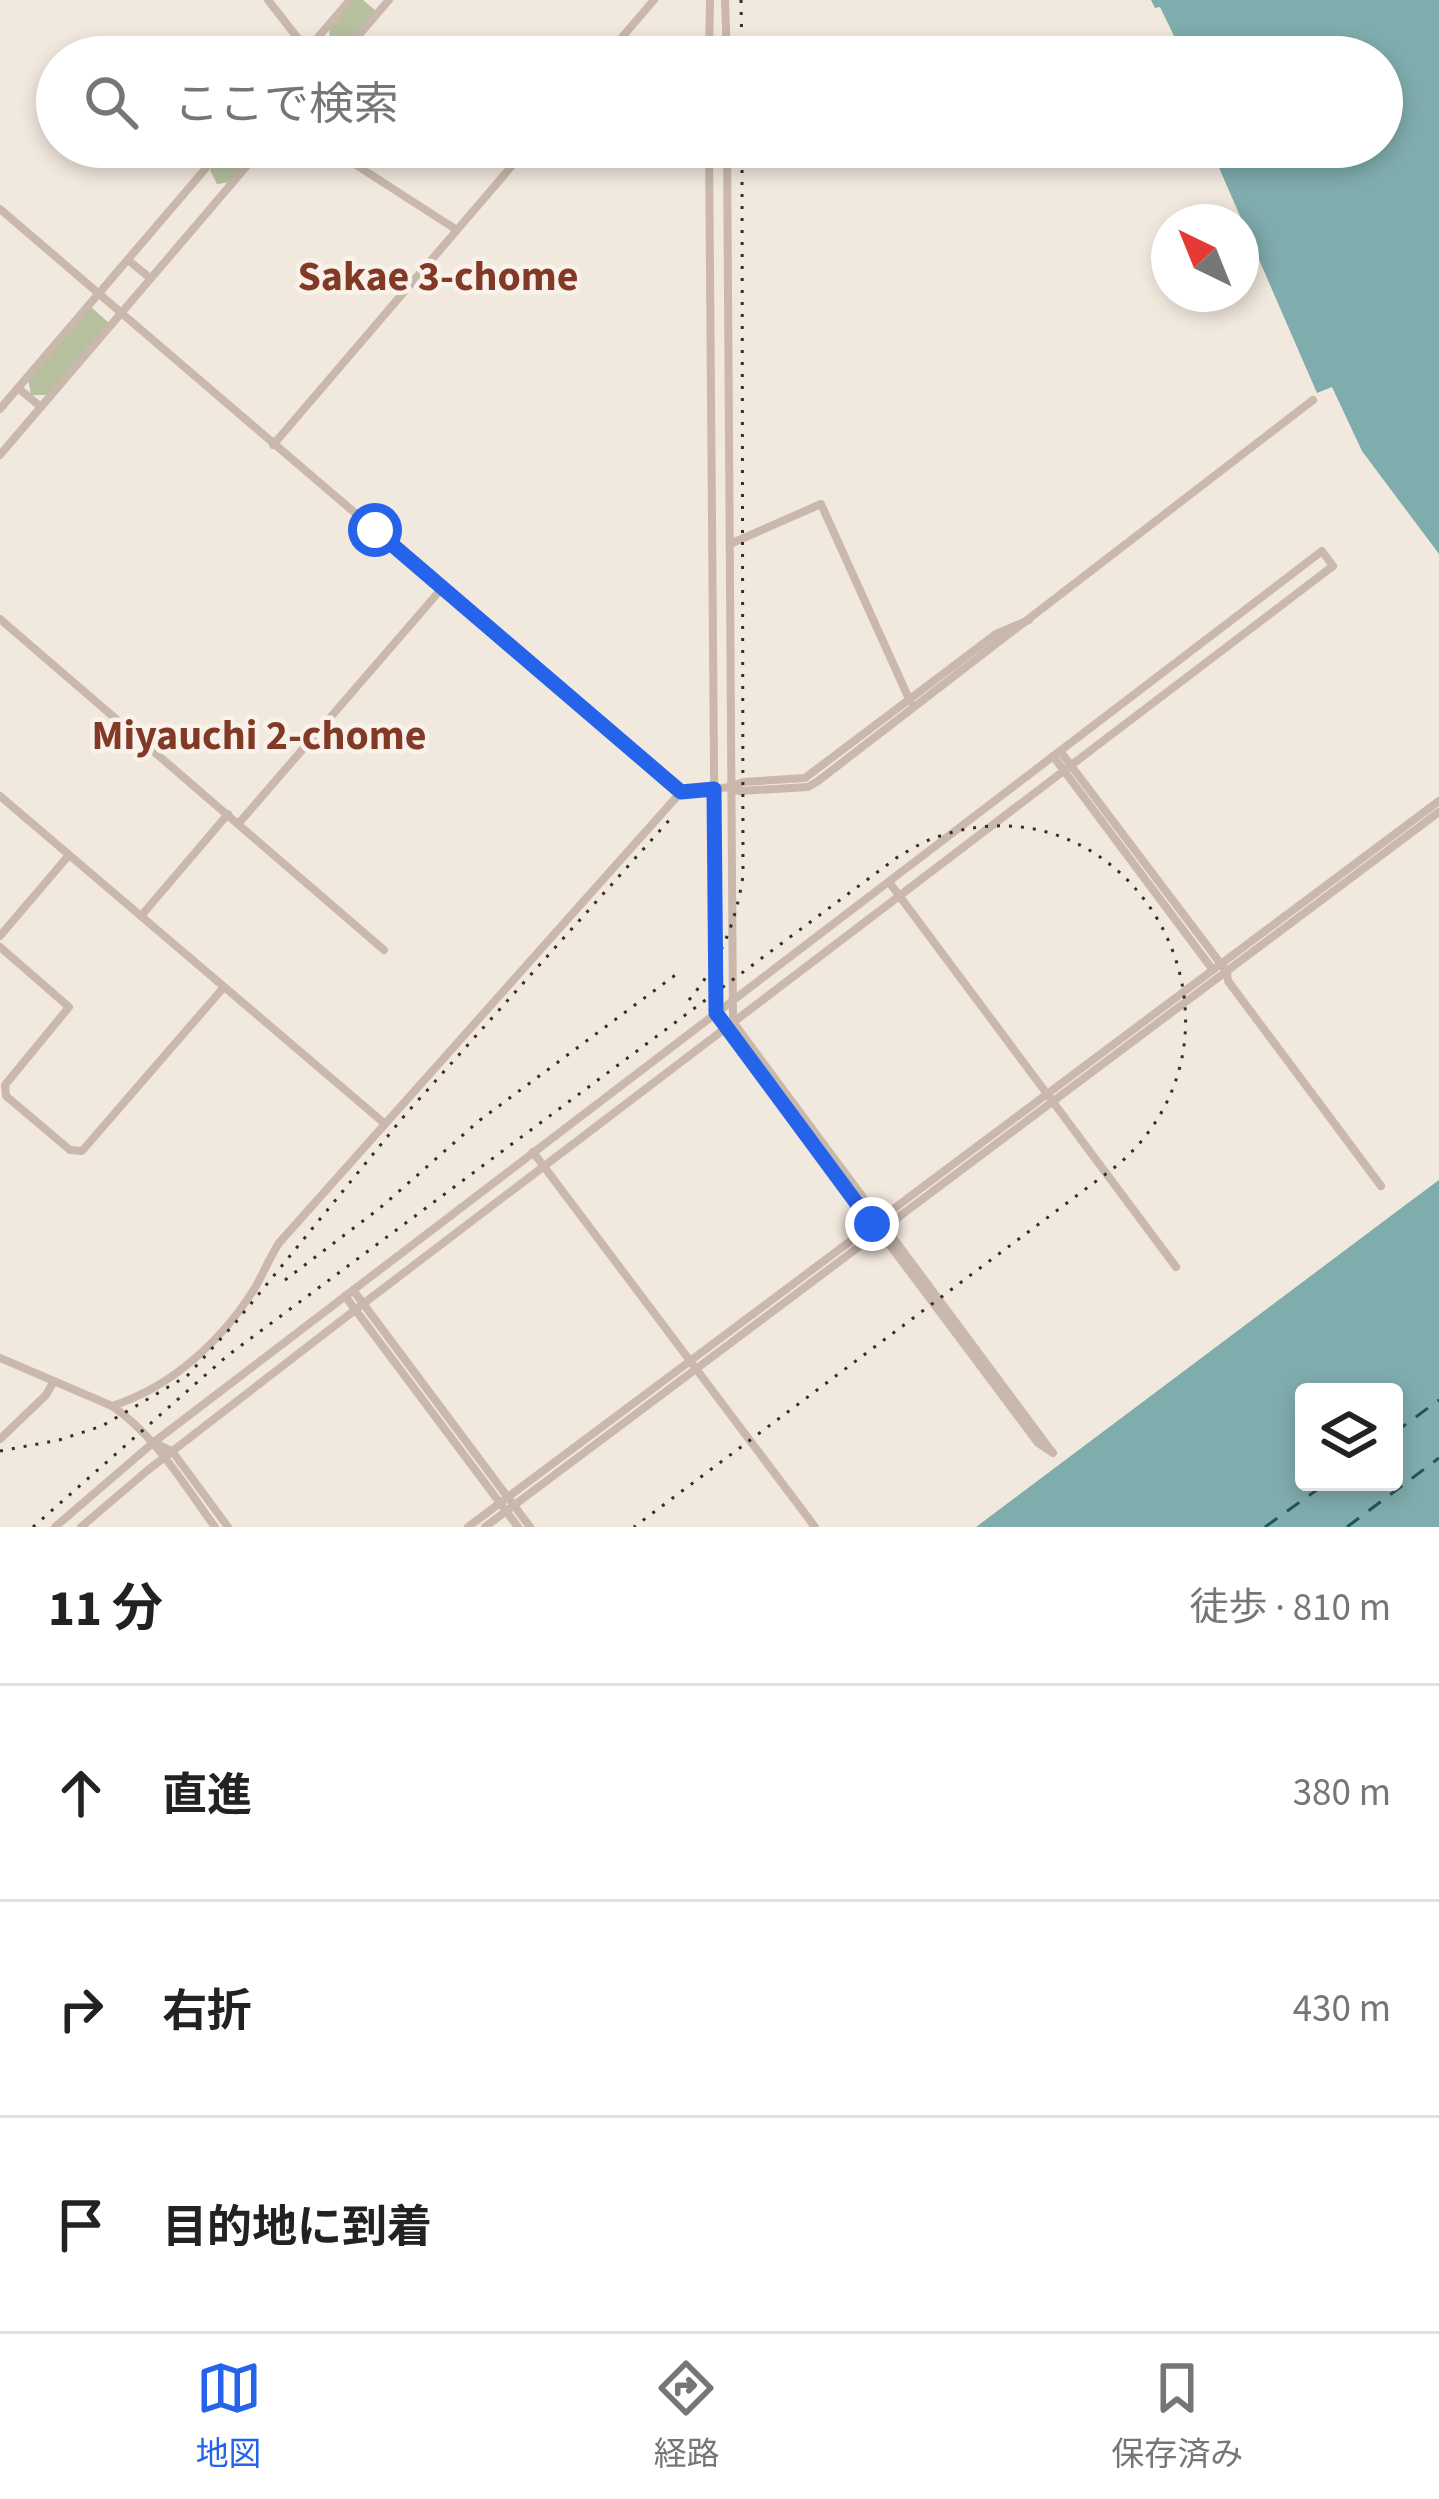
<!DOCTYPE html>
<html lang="ja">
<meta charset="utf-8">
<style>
body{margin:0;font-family:"Source Sans 3","Noto Sans JP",sans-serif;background:#f6f6f6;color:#222}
.controls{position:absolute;right:36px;bottom:36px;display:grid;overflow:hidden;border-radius:12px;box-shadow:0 6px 18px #0003}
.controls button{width:108px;height:108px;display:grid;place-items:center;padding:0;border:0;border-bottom:3px solid #e0e0e0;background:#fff;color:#222;font:60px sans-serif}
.compass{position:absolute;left:1151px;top:204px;width:108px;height:108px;border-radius:50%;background:#fff;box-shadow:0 6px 18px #0003;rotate:317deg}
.stop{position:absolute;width:36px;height:36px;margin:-27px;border:9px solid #2563eb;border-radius:50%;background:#fff}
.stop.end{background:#2563eb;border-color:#fff;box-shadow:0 3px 12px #0008}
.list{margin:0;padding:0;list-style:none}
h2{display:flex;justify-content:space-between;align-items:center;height:156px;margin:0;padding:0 48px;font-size:51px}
h2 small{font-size:39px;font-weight:400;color:#767676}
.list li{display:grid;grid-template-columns:78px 1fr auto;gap:36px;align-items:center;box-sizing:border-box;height:216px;padding:0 48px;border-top:3px solid #e0e0e0}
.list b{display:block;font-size:45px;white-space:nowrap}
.list em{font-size:39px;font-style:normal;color:#767676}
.icon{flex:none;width:66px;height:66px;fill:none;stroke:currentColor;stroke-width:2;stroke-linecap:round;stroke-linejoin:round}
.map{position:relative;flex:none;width:1439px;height:1527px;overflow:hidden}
.search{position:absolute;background:#fff;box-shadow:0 6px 18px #0003;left:36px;right:36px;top:36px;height:132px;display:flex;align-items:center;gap:30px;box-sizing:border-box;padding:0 42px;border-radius:66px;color:#767676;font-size:45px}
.sheet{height:804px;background:#fff}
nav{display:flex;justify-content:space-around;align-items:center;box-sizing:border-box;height:168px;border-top:3px solid #e0e0e0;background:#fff;font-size:33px;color:#767676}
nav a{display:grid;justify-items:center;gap:6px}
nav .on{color:#2563eb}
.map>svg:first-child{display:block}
</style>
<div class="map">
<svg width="1439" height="1527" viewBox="0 0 1439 1527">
<rect width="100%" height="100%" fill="#f1e8de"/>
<g fill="#b6c09f">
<polygon points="353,0 363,0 376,11 348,43 336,45 330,40 329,28"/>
<polygon points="227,147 259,147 230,182 217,184 210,170"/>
<polygon points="91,307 109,323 47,395 31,395 28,379"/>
</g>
<g fill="#7facad" fill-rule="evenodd">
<polygon points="1151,0 1439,0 1439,554 1362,451 1332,387 1317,393 1217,163 1211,165 1203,147 1382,147 1382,57 1162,57 1157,45 1163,47 1176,40 1160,7 1155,8"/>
<path d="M1439,1180V1527H976L1400,1209ZM1394,1392V1482H1304V1392Z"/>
</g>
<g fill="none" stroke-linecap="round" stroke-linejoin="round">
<g stroke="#215557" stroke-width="3" stroke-dasharray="15 12" stroke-linecap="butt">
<polyline points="1394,1433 1439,1400"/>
<polyline points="1265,1527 1328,1482"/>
<polyline points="1347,1527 1439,1458"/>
</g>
<g stroke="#c9b8ab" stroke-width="8">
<polyline points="268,0 307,50"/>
<polyline points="725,0 727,57"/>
<polyline points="301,57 350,0"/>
<polyline points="340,57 389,0"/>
<polyline points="605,57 654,0"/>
<polyline points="709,57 710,0"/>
<polyline points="328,147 457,230 528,147"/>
<polyline points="709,147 716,1013 1038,1443 1053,1453"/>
<polyline points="727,147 733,1022 1052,1452"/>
<polyline points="0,209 681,792 731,787 743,782 805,778 996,634 1029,620"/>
<polyline points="128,260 150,278"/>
<polyline points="18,388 41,407"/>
<polyline points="0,409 224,147"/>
<polyline points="273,445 457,230"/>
<polyline points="0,455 263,147"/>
<polyline points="730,544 821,504 910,701"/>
<polyline points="0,619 384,950"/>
<polyline points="1053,756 1213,970"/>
<polyline points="732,787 739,791 808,787 818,781 1313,400"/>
<polyline points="0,796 384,1123"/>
<polyline points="239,823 443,587"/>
<polyline points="889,882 1176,1267"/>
<polyline points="141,916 228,814"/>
<polyline points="0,936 69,855"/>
<polyline points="0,947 69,1007 5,1085 6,1096 70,1150 82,1151 224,987"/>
<polyline points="533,1152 815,1527"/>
<polyline points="353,1290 530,1527"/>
<polyline points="345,1296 518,1527"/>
<path d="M0,1358L112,1406C156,1436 184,1485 215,1527"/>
<path d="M112,1406C172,1387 224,1339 256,1286C264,1272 270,1257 279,1243L681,792"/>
<polyline points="0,1439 46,1395 54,1381"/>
<polyline points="155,1443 172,1451 228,1527"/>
<polyline points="55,1527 154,1442 1060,751 1227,972 1228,981 1381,1186"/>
<polyline points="81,1527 148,1470 355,1310 1333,566 1322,551 1060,751"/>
<polyline points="468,1527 1439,801"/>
<polyline points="485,1527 1439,812"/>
</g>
<g stroke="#372e2a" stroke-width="3" stroke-dasharray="3 9" stroke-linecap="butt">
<polyline points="741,0 742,57"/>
<path d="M689,1000C719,964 736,923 743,876L742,147"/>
<polyline points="285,1280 380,1208 480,1120 678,973"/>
<polyline points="0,1451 59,1440 102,1426 187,1376 236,1322 405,1115 673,816"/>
<path d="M33,1527L227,1356L899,856C912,849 925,840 940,836C1133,772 1275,1026 1119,1164L634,1527"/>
</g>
</g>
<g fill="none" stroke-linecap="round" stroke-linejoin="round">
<polyline stroke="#2563eb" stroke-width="15" points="375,530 681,792 714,789 716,1013 872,1224"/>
</g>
<g text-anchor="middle" stroke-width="9" stroke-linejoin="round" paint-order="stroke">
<g font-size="42" font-weight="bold" fill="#823a27" stroke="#f9f2eb">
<text x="438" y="290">Sakae 3-chome</text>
<text x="259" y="749">Miyauchi 2-chome</text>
</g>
</g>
</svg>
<div class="controls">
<button><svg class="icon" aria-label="layers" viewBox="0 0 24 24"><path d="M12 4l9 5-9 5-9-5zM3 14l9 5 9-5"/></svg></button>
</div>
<svg class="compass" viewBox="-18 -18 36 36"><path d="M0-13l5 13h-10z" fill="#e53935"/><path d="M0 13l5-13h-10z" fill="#767676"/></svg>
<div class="stop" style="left:375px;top:530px"></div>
<div class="stop end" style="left:872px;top:1224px"></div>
<div class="search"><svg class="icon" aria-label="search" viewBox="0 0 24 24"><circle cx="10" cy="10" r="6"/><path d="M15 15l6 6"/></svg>ここで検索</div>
</div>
<section class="sheet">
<h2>11 分<small>徒歩 · 810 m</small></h2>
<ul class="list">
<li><svg class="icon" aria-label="ahead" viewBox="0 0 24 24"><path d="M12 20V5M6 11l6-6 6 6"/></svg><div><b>直進</b></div><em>380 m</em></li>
<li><svg class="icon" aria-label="right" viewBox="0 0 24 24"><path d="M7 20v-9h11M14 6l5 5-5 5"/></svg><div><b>右折</b></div><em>430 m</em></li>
<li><svg class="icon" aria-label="arrive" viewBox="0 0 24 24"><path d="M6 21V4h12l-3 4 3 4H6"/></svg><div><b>目的地に到着</b></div></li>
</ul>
</section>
<nav>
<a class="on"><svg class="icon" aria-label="map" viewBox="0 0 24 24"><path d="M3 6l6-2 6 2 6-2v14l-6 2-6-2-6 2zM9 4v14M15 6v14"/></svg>地図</a>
<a><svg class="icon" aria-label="directions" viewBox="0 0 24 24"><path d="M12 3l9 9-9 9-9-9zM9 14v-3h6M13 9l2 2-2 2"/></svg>経路</a>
<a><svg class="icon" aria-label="saved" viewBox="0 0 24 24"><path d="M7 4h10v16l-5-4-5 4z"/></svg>保存済み</a>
</nav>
